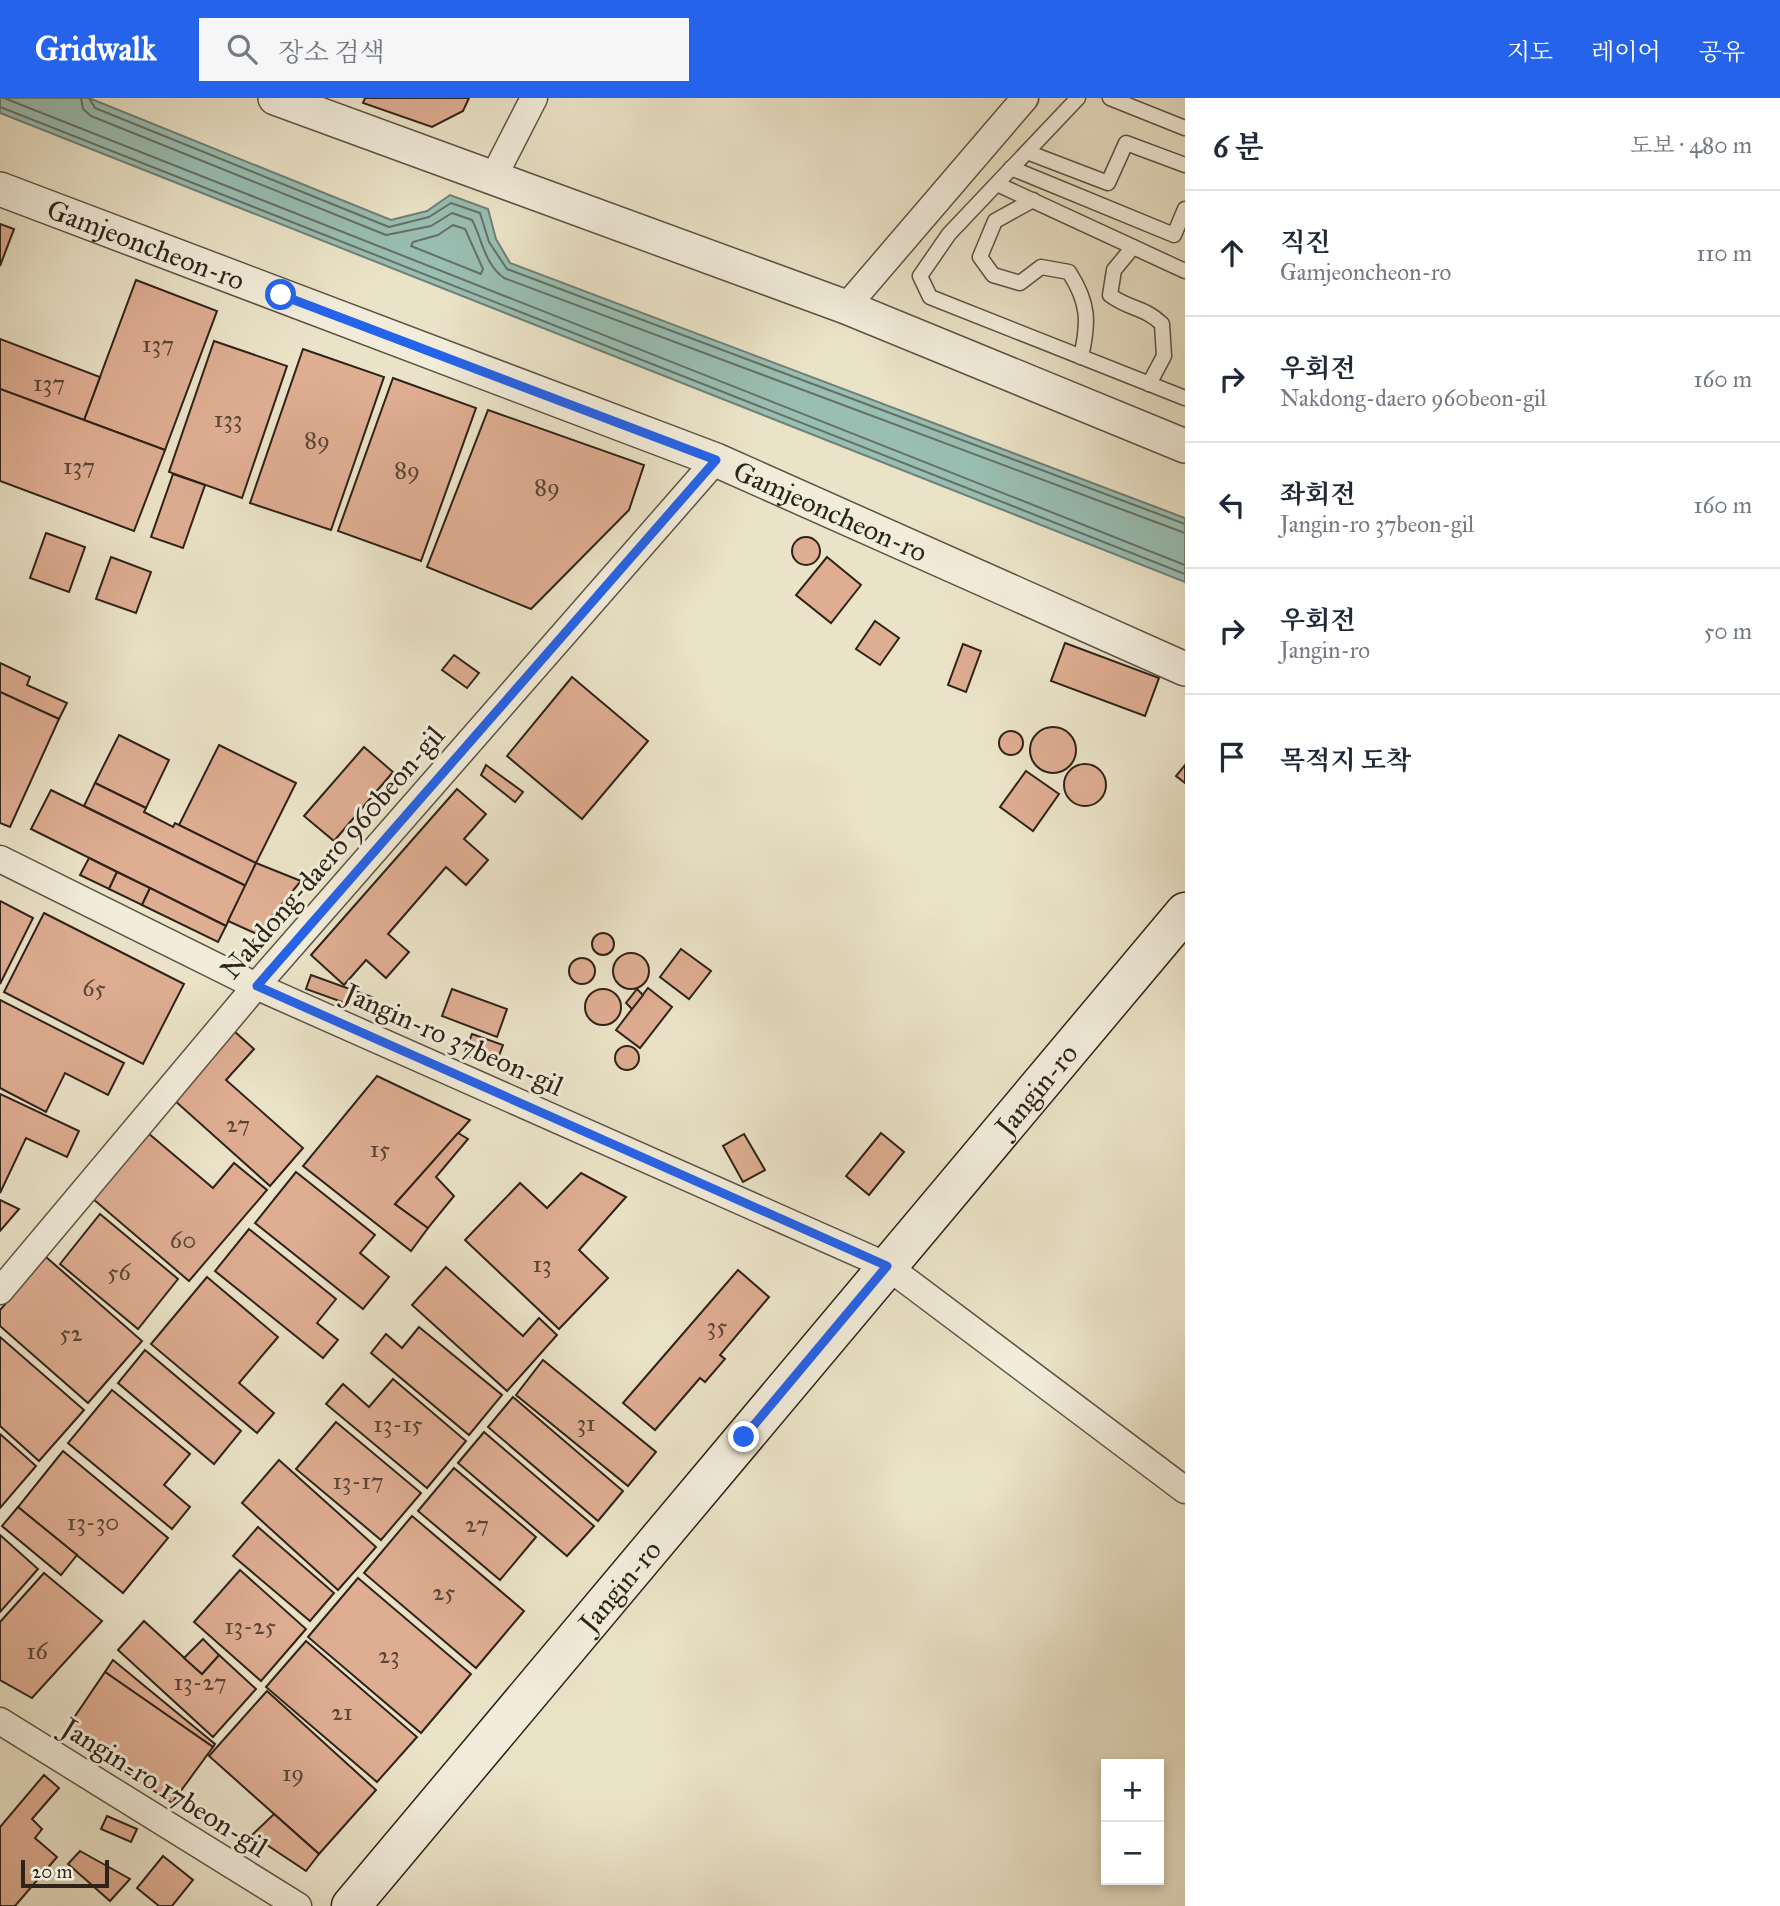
<!DOCTYPE html>
<html lang="ko">
<meta charset="utf-8">
<style>
body{margin:0;font-family:"IM FELL Great Primer","Noto Serif KR",serif;background:#f6f6f7;color:#1f2937}
.controls{position:absolute;right:21px;bottom:21px;display:grid;overflow:hidden;border-radius:0px;box-shadow:0 4px 10px #0003}
.controls button{width:63px;height:63px;display:grid;place-items:center;padding:0;border:0;border-bottom:2px solid #e0e1e3;background:#fff;color:#1f2937;font:35px sans-serif}
.scale{position:absolute;left:21px;bottom:18px;width:88px;box-sizing:border-box;padding-left:7px;border:4px solid #2e2319;border-top:0;font-size:19px;line-height:24px;white-space:nowrap;color:#2e2319;-webkit-text-stroke:5px #f2eddb;paint-order:stroke}
.stop{position:absolute;width:21px;height:21px;margin:-16px;border:5px solid #2563eb;border-radius:50%;background:#fff}
.stop.end{background:#2563eb;border-color:#fff;box-shadow:0 2px 7px #0008}
.list{margin:0;padding:0;list-style:none}
h2{display:flex;justify-content:space-between;align-items:center;height:91px;margin:0;padding:0 28px;font-size:30px}
h2 small{font-size:23px;font-weight:400;color:#747a83}
.list li{display:grid;grid-template-columns:46px 1fr auto;gap:21px;align-items:center;box-sizing:border-box;height:126px;padding:0 28px;border-top:2px solid #e0e1e3}
.list b{display:block;font-size:26px;white-space:nowrap}
.list p{margin:0;font-size:23px;white-space:nowrap;color:#747a83}
.list em{font-size:23px;font-style:normal;color:#747a83}
.icon{flex:none;width:38px;height:38px;fill:none;stroke:currentColor;stroke-width:2;stroke-linecap:round;stroke-linejoin:round}
.map{position:relative;flex:none;width:1185px;height:1808px;overflow:hidden}
header{display:flex;align-items:center;gap:42px;box-sizing:border-box;height:98px;padding:0 35px;background:#2563eb;color:#fff}
header strong{font-size:33px}
nav{display:flex;gap:38px;margin-inline-start:auto;font-size:24px}
.search{width:490px;height:63px;background:#f6f6f7;display:flex;align-items:center;gap:18px;box-sizing:border-box;padding:0 24px;border-radius:0px;color:#747a83;font-size:26px}
main{display:flex}
aside{flex:1;background:#fff}
.map>svg:first-child{display:block}
</style>
<header>
<strong>Gridwalk</strong>
<div class="search"><svg class="icon" aria-label="search" viewBox="0 0 24 24"><circle cx="10" cy="10" r="6"/><path d="M15 15l6 6"/></svg>장소 검색</div>
<nav><a>지도</a><a>레이어</a><a>공유</a></nav>
</header>
<main>
<div class="map">
<svg width="1185" height="1808" viewBox="0 0 1185 1808">
<rect width="100%" height="100%" fill="#ebe3c8"/>
<filter id="stains"><feTurbulence type="fractalNoise" baseFrequency=".00286" numOctaves="4"/><feColorMatrix values="0 0 0 0 .2 0 0 0 0 .09 0 0 0 0 .02 0 0 0 .5 -.17"/></filter>
<radialGradient id="worn" r=".72"><stop offset=".6" stop-color="#630" stop-opacity="0"/><stop offset="1" stop-color="#630" stop-opacity=".3"/></radialGradient>
<polygon fill="#99beb2" stroke="#6e8075" stroke-width="2" points="0,0 89,0 391,122 427,113 450,97 488,111 496,141 510,165 1185,420 1185,484 0,15"/>
<g fill="none" stroke-linecap="round" stroke-linejoin="round">
<g stroke="#647066" stroke-width="2">
<polyline points="4,0 1185,467"/>
<path d="M81,0L83,11L91,18L386,137L431,128L452,115L472,122C482,140 484,166 504,180L1185,435"/>
<polyline points="89,0 95,10 389,129 429,119 451,105 480,115 489,144 507,171 1185,426"/>
<polyline points="0,9 1185,476"/>
<polygon points="453,127 465,131 483,171 481,176 411,148 413,144 438,137"/>
</g>
</g>
<g fill="#dfad92" stroke="#2e2319" stroke-width="2">
<polygon points="365,0 469,0 463,13 432,29 363,5"/>
<polygon points="0,126 14,131 0,168"/>
<polygon points="136,182 217,213 165,352 84,322"/>
<polygon points="0,241 100,279 84,322 0,291"/>
<polygon points="214,243 287,268 242,400 169,374"/>
<polygon points="303,251 384,279 331,432 250,405"/>
<polygon points="393,280 476,310 421,463 338,433"/>
<polygon points="0,291 165,352 134,433 0,383"/>
<polygon points="488,312 644,367 629,412 531,511 427,469"/>
<polygon points="173,376 205,387 183,450 151,439"/>
<polygon points="46,435 85,449 69,494 30,480"/>
<circle cx="806" cy="453" r="14"/>
<polygon points="111,459 151,474 136,515 96,501"/>
<polygon points="827,459 861,487 831,525 796,497"/>
<polygon points="875,523 899,540 880,567 856,551"/>
<polygon points="1065,545 1159,580 1145,618 1051,583"/>
<polygon points="963,546 981,553 966,594 948,587"/>
<polygon points="454,557 479,575 467,590 442,572"/>
<polygon points="0,565 30,579 27,587 67,605 59,621 0,594"/>
<polygon points="572,579 648,643 582,721 507,658"/>
<polygon points="0,594 59,621 10,729 0,725"/>
<circle cx="1053" cy="652" r="23"/>
<circle cx="1011" cy="645" r="12"/>
<polygon points="119,637 169,662 146,710 95,685"/>
<polygon points="219,647 296,685 256,765 179,727"/>
<polygon points="364,649 393,674 334,743 304,718"/>
<circle cx="1085" cy="687" r="21"/>
<polygon points="486,667 523,694 515,704 481,677"/>
<polygon points="1185,667 1185,685 1176,678"/>
<polygon points="1026,673 1059,696 1033,733 1000,709"/>
<polygon points="95,685 146,710 144,714 173,729 175,725 256,765 246,788 84,708"/>
<polygon points="457,691 486,716 464,741 488,762 466,787 446,769 388,836 409,854 386,880 366,862 344,887 311,857"/>
<polygon points="51,692 246,788 226,828 31,731"/>
<polygon points="89,760 117,774 109,791 80,777"/>
<polygon points="256,765 301,783 257,836 228,823"/>
<polygon points="117,774 150,790 142,807 109,791"/>
<polygon points="150,790 226,828 218,844 142,807"/>
<polygon points="0,803 33,820 0,886"/>
<polygon points="44,815 184,886 143,966 4,894"/>
<circle cx="603" cy="846" r="11"/>
<polygon points="681,851 711,873 689,901 660,879"/>
<circle cx="631" cy="873" r="18"/>
<circle cx="582" cy="873" r="13"/>
<polygon points="311,877 372,899 367,913 306,891"/>
<polygon points="648,890 672,909 640,950 616,932"/>
<circle cx="603" cy="909" r="18"/>
<polygon points="452,891 507,911 497,939 442,918"/>
<polygon points="637,891 643,897 632,911 626,905"/>
<polygon points="0,902 124,965 108,997 65,975 46,1014 0,990"/>
<polygon points="234,933 254,951 226,982 303,1050 270,1088 174,1002"/>
<polygon points="472,936 503,947 495,968 464,957"/>
<circle cx="627" cy="960" r="12"/>
<polygon points="377,978 470,1022 395,1106 428,1130 411,1153 303,1068"/>
<polygon points="0,996 79,1033 67,1059 26,1040 0,1095"/>
<polygon points="148,1035 213,1090 234,1065 267,1092 189,1183 93,1101"/>
<polygon points="458,1035 468,1041 436,1079 454,1098 428,1130 395,1106"/>
<polygon points="881,1035 904,1054 869,1097 846,1078"/>
<polygon points="744,1036 765,1072 743,1084 723,1048"/>
<polygon points="296,1074 375,1137 360,1155 389,1179 363,1211 255,1125"/>
<polygon points="581,1075 626,1099 579,1152 608,1180 559,1231 465,1142 520,1085 547,1110"/>
<polygon points="0,1102 19,1111 0,1133"/>
<polygon points="100,1116 178,1181 138,1231 60,1166"/>
<polygon points="249,1131 336,1201 317,1225 338,1242 323,1260 215,1173"/>
<polygon points="46,1159 142,1243 88,1305 0,1228 0,1212"/>
<polygon points="446,1169 523,1238 539,1220 557,1237 507,1293 412,1207"/>
<polygon points="738,1172 769,1199 720,1257 725,1261 705,1284 700,1280 655,1332 623,1305"/>
<polygon points="207,1179 278,1239 239,1285 274,1315 257,1335 151,1246"/>
<polygon points="419,1229 502,1297 469,1337 371,1255 386,1236 402,1250"/>
<polygon points="0,1239 84,1312 39,1363 0,1328"/>
<polygon points="145,1252 241,1333 214,1366 118,1285"/>
<polygon points="543,1262 656,1354 628,1388 516,1297"/>
<polygon points="393,1281 466,1343 427,1390 326,1306 343,1286 369,1309"/>
<polygon points="112,1292 190,1356 164,1387 190,1409 172,1431 68,1345"/>
<polygon points="513,1299 623,1393 598,1423 488,1329"/>
<polygon points="336,1324 421,1395 381,1442 296,1371"/>
<polygon points="484,1334 594,1428 567,1458 458,1365"/>
<polygon points="0,1336 36,1368 0,1410"/>
<polygon points="63,1353 168,1440 123,1495 18,1409"/>
<polygon points="279,1362 376,1449 338,1492 242,1405"/>
<polygon points="454,1370 536,1439 500,1482 418,1413"/>
<polygon points="18,1409 77,1457 61,1477 2,1428"/>
<polygon points="412,1418 524,1513 476,1570 364,1475"/>
<polygon points="258,1429 334,1495 310,1523 233,1458"/>
<polygon points="0,1437 38,1471 0,1514"/>
<polygon points="240,1472 306,1531 261,1583 194,1524"/>
<polygon points="44,1475 102,1523 32,1600 0,1582 0,1524"/>
<polygon points="358,1480 471,1576 421,1635 308,1539"/>
<polygon points="144,1523 202,1576 219,1557 256,1591 213,1639 118,1552"/>
<polygon points="203,1541 219,1557 202,1576 184,1560"/>
<polygon points="306,1543 417,1639 377,1684 266,1589"/>
<polygon points="113,1562 215,1646 213,1649 105,1574"/>
<polygon points="105,1574 213,1649 172,1705 65,1633"/>
<polygon points="267,1593 376,1692 319,1756 209,1658"/>
<polygon points="44,1677 59,1690 32,1721 42,1731 35,1740 57,1759 15,1808 0,1808 0,1729"/>
<polygon points="274,1716 319,1756 306,1773 252,1737"/>
<polygon points="107,1718 137,1731 131,1744 101,1731"/>
<polygon points="80,1753 130,1781 110,1803 68,1766"/>
<polygon points="163,1758 193,1782 172,1808 159,1808 137,1790"/>
</g>
<g fill="none" stroke-linecap="round" stroke-linejoin="round">
<g stroke="#5d5345" stroke-width="17">
<g id="service">
<polyline points="1078,0 949,136 920,178 930,199 1185,300"/>
<polyline points="1110,0 1185,30"/>
<polyline points="1027,54 1108,85 1126,45 1185,67"/>
<polyline points="1011,70 1174,137 1185,111"/>
<polyline points="997,86 1185,173"/>
<path d="M1033,102L995,123L980,159L993,177L1020,185L1041,169L1069,174C1089,205 1089,224 1081,259"/>
<path d="M1133,149L1114,172L1110,197C1130,212 1143,208 1162,226L1164,258L1149,286"/>
</g>
</g>
<g stroke="#5d5345" stroke-width="29">
<g id="minor">
<polyline points="493,80 534,0"/>
<polyline points="846,209 1025,0"/>
<polyline points="0,761 256,888 887,1168 1185,1392"/>
<polyline points="0,1193 256,888 716,362"/>
<polyline points="0,1623 298,1808"/>
</g>
</g>
<g stroke="#5d5345" stroke-width="36">
<g id="tertiary">
<polyline points="275,0 846,209 1185,348"/>
<path id="s1" d="M0,91L716,362L1185,571"/>
</g>
</g>
<g stroke="#2e2319" stroke-width="41">
<g id="secondary">
<path id="s2" d="M351,1808L1185,814"/>
</g>
</g>
<use href="#service" stroke="#f2eddb" stroke-width="14"/>
<use href="#minor" stroke="#f2eddb" stroke-width="26"/>
<use href="#tertiary" stroke="#f2eddb" stroke-width="33"/>
<use href="#secondary" stroke="#f2eddb" stroke-width="38"/>
</g>
<g fill="none" stroke-linecap="round" stroke-linejoin="round">
<polyline stroke="#2563eb" stroke-width="9" points="281,197 716,362 257,888 887,1168 744,1339"/>
</g>
<g text-anchor="middle" stroke-width="6" stroke-linejoin="round" paint-order="stroke">
<g font-size="24" fill="#5a4637">
<text x="158" y="254">137</text>
<text x="49" y="293">137</text>
<text x="228" y="329">133</text>
<text x="317" y="350">89</text>
<text x="79" y="376">137</text>
<text x="407" y="380">89</text>
<text x="547" y="397">89</text>
<text x="94" y="898">65</text>
<text x="238" y="1034">27</text>
<text x="380" y="1059">15</text>
<text x="183" y="1150">60</text>
<text x="542" y="1174">13</text>
<text x="119" y="1182">56</text>
<text x="717" y="1236">35</text>
<text x="71" y="1243">52</text>
<text x="586" y="1333">31</text>
<text x="398" y="1334">13-15</text>
<text x="358" y="1391">13-17</text>
<text x="93" y="1432">13-30</text>
<text x="477" y="1434">27</text>
<text x="444" y="1502">25</text>
<text x="250" y="1536">13-25</text>
<text x="37" y="1561">16</text>
<text x="389" y="1565">23</text>
<text x="200" y="1592">13-27</text>
<text x="342" y="1622">21</text>
<text x="293" y="1683">19</text>
</g>
<g font-size="28" fill="#2e2319" stroke="#f2eddb">
<text dy="10" stroke="none"><textPath href="#s1" startOffset="156">Gamjeoncheon-ro</textPath></text>
<text dy="10" stroke="none"><textPath href="#s1" startOffset="891">Gamjeoncheon-ro</textPath></text>
<text transform="translate(332 754) rotate(-49)" y="10">Nakdong-daero 960beon-gil</text>
<text transform="translate(454 941) rotate(24)" y="10">Jangin-ro 37beon-gil</text>
<text dy="10" stroke="none"><textPath href="#s2" startOffset="1066">Jangin-ro</textPath></text>
<text dy="10" stroke="none"><textPath href="#s2" startOffset="418">Jangin-ro</textPath></text>
<text transform="translate(165 1689) rotate(32)" y="10">Jangin-ro 17beon-gil</text>
</g>
</g>
<rect width="100%" height="100%" filter="url(#stains)"/>
<rect width="100%" height="100%" fill="url(#worn)"/>
</svg>
<div class="controls">
<button>+</button>
<button>−</button>
</div>
<div class="scale">20 m</div>
<div class="stop" style="left:281px;top:197px"></div>
<div class="stop end" style="left:744px;top:1339px"></div>
</div>
<aside>
<h2>6 분<small>도보 · 480 m</small></h2>
<ul class="list">
<li><svg class="icon" aria-label="ahead" viewBox="0 0 24 24"><path d="M12 20V5M6 11l6-6 6 6"/></svg><div><b>직진</b><p>Gamjeoncheon-ro</p></div><em>110 m</em></li>
<li><svg class="icon" aria-label="right" viewBox="0 0 24 24"><path d="M7 20v-9h11M14 6l5 5-5 5"/></svg><div><b>우회전</b><p>Nakdong-daero 960beon-gil</p></div><em>160 m</em></li>
<li><svg class="icon" aria-label="left" viewBox="0 0 24 24"><path d="M17 20v-9H6M10 6l-5 5 5 5"/></svg><div><b>좌회전</b><p>Jangin-ro 37beon-gil</p></div><em>160 m</em></li>
<li><svg class="icon" aria-label="right" viewBox="0 0 24 24"><path d="M7 20v-9h11M14 6l5 5-5 5"/></svg><div><b>우회전</b><p>Jangin-ro</p></div><em>50 m</em></li>
<li><svg class="icon" aria-label="arrive" viewBox="0 0 24 24"><path d="M6 21V4h12l-3 4 3 4H6"/></svg><div><b>목적지 도착</b></div></li>
</ul>
</aside>
</main>
